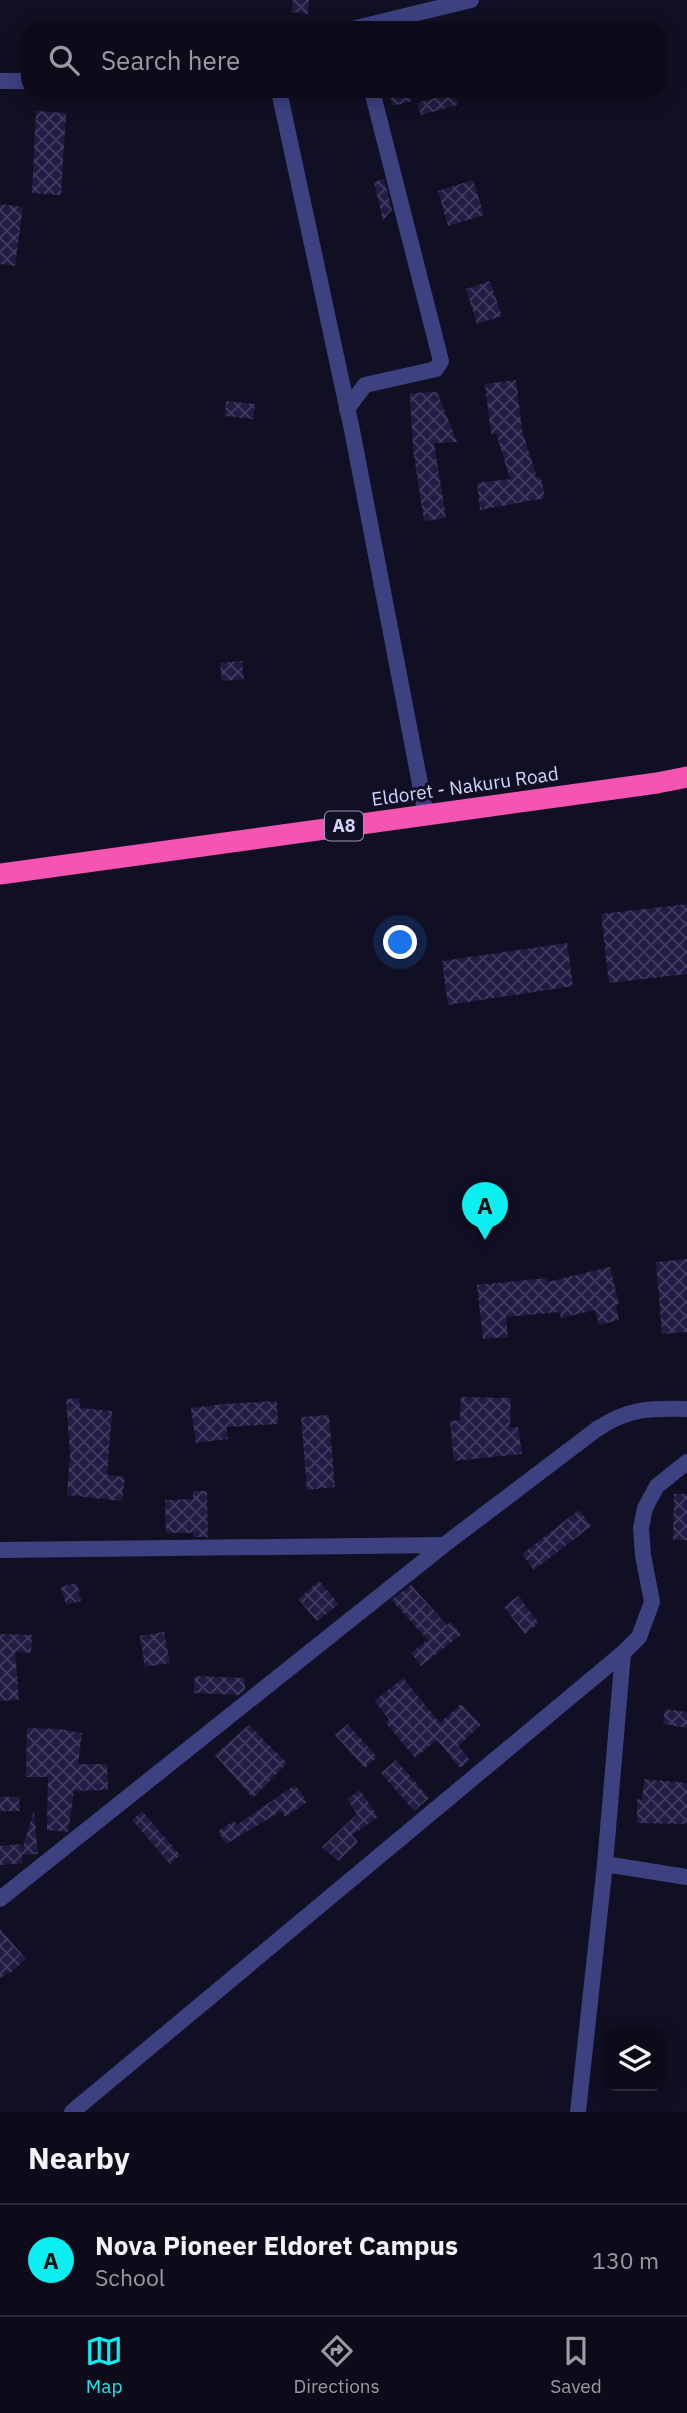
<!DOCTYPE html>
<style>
body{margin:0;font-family:"IBM Plex Sans",sans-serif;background:#1b1927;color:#f1f3f6}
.controls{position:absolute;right:21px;bottom:21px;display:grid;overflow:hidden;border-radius:14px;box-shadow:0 4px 18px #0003}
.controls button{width:63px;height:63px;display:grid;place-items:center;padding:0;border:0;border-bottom:2px solid #2d2b39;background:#0d0b1a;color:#f1f3f6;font:35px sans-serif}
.you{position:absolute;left:401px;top:943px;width:24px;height:24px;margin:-18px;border:5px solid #fff;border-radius:50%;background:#1a73e8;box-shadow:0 0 0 10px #1a73e833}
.badge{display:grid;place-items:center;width:46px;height:46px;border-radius:50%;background:#0ceff0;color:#111;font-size:23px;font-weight:700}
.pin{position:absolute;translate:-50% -58px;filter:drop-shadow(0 2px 4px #0008)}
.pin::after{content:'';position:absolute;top:37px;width:24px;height:21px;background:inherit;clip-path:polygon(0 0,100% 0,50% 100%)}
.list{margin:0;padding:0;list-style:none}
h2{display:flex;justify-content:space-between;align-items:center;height:91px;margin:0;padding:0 28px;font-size:30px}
h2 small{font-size:23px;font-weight:400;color:#9a9ba2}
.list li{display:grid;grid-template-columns:46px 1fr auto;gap:21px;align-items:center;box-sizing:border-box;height:112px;padding:0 28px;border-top:2px solid #2d2b39}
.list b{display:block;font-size:26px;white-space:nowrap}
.list p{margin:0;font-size:23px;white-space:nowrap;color:#9a9ba2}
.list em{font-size:23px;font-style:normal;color:#9a9ba2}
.icon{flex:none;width:38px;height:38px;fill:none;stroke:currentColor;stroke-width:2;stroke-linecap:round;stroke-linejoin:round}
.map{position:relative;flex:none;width:687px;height:2112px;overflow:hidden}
.search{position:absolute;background:#0d0b1a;box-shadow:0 4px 18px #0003;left:21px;right:21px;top:21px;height:77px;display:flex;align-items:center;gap:18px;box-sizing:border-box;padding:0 24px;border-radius:21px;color:#9a9ba2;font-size:26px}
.sheet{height:203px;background:#0d0b1a}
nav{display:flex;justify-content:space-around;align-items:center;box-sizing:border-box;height:98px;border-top:2px solid #2d2b39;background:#0d0b1a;font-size:19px;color:#9a9ba2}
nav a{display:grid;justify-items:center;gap:4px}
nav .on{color:#0ceff0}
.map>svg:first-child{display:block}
</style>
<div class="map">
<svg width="687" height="2112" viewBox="0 0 687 2112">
<defs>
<pattern id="building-cross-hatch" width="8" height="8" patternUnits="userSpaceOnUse" patternTransform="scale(1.75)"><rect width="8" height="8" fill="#201c43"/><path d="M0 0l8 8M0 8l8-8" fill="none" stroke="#403c5f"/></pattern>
</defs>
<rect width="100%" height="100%" fill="#110f23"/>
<g fill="url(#building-cross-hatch)">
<polygon points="293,0 309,0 308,14 292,12"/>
<polygon points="389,91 409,91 412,101 393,106"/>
<polygon points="454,93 457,105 421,115 417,103"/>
<polygon points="36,111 66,113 61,195 32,193"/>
<polygon points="384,179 392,210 383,220 374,182"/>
<polygon points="473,180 484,215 448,226 438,191"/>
<polygon points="0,204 23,207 15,266 0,264"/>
<polygon points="490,281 502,316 477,324 466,289"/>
<polygon points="516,380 522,430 537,478 541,477 545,498 480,510 477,483 510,479 496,433 491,434 485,384"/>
<polygon points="437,392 457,442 434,443 446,518 424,521 413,449 410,393"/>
<polygon points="226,401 255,404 253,419 225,416"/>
<polygon points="242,661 244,679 222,681 220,663"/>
<polygon points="687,904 687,974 609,983 601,914"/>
<polygon points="567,943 573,986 448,1005 442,961"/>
<polygon points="687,1259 687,1332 662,1334 656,1262"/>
<polygon points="610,1267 619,1304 616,1305 619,1320 599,1325 595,1310 561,1318 560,1312 506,1317 508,1337 483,1339 477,1285 547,1278 547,1282"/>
<polygon points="461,1397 511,1398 510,1428 518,1427 522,1454 454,1461 450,1421 460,1420"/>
<polygon points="79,1398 80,1408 112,1411 107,1475 125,1477 122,1501 67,1495 70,1454 66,1399"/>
<polygon points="277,1401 278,1424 226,1427 228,1439 196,1443 191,1408 223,1404"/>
<polygon points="329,1415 335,1487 307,1490 301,1417"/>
<polygon points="193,1491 207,1491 208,1537 194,1537 193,1533 166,1533 165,1500 193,1499"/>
<polygon points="674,1494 687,1494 687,1540 673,1540"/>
<polygon points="579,1510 591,1526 534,1570 522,1554"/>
<polygon points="319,1581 339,1604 317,1621 298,1599"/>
<polygon points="77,1583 81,1601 66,1605 61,1587"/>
<polygon points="411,1585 447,1625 451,1622 461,1635 421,1666 411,1653 428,1640 391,1600"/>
<polygon points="518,1596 539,1623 525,1634 504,1607"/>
<polygon points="164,1632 170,1663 145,1667 140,1636"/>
<polygon points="0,1634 32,1635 31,1653 15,1652 19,1700 0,1701"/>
<polygon points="195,1676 245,1678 245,1690 239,1695 194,1693"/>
<polygon points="403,1678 440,1723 461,1704 481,1725 458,1746 470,1760 460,1768 437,1740 415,1758 385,1722 389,1719 374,1701"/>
<polygon points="665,1709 687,1712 687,1728 663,1724"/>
<polygon points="348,1724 377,1757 365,1768 335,1735"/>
<polygon points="249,1725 287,1763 253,1798 215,1755"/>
<polygon points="27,1728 60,1729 82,1733 78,1764 107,1764 108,1790 74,1791 68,1832 47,1830 48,1777 26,1777"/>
<polygon points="396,1760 429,1798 414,1811 381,1773"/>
<polygon points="644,1779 687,1783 687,1824 637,1823 637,1799 642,1800"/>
<polygon points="295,1785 307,1802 285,1817 281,1811 226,1844 218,1831 234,1821 237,1825"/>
<polygon points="360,1790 378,1817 352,1835 358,1842 338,1861 322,1847 357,1814 347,1799"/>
<polygon points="0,1797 19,1797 20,1811 0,1811"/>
<polygon points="34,1811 38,1854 22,1855 23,1863 0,1865 0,1846 22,1844 22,1850"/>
<polygon points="142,1811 180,1855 170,1864 132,1820"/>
<polygon points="0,1929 26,1959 9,1974 8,1972 0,1979"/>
</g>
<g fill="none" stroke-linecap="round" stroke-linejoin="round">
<g stroke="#3d417f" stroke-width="16">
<polyline points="356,28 471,0"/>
<polyline points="0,81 28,81"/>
<polyline points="279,91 352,430 426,815"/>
<polyline points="347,409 365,385 436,369 441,361 372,91"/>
<polyline points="0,1550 444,1545"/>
<polyline points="623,1653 605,1864 687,1877"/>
<path d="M0,1899L444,1545L597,1429C629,1408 650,1408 687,1409"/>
<polyline points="72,2112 623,1653 639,1637 652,1602 643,1555 641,1528 645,1508 657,1486 687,1462"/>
<polyline points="578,2112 605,1864"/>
</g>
<polyline stroke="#f654b2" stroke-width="21" points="0,874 657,783 687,777"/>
</g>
<g text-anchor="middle" stroke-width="6" stroke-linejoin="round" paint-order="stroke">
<rect fill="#110f23" stroke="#9a98bc" stroke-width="2" x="325" y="811.5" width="38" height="29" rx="5"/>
<g font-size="18" font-weight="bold" fill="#d4d3fd">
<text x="344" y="832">A8</text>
</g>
<g font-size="19" fill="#d4d3fd" stroke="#110f23">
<text transform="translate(465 786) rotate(-8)" y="7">Eldoret - Nakuru Road</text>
</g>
</g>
</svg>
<div class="controls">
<button><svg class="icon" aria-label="layers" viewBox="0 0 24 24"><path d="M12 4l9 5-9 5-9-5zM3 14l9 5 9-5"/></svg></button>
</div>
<div class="you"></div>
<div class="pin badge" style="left:485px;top:1240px">A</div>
<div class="search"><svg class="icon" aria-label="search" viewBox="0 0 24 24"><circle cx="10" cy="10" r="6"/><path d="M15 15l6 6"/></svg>Search here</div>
</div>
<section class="sheet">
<h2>Nearby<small></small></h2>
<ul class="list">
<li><span class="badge">A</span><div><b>Nova Pioneer Eldoret Campus</b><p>School</p></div><em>130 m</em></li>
</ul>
</section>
<nav>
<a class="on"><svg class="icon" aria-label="map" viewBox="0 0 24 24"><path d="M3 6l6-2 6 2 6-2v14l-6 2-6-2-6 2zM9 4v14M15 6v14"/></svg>Map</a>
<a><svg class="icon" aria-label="directions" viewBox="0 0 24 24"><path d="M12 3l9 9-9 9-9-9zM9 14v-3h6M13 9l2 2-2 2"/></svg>Directions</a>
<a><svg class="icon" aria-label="saved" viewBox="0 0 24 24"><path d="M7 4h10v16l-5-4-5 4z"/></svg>Saved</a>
</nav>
